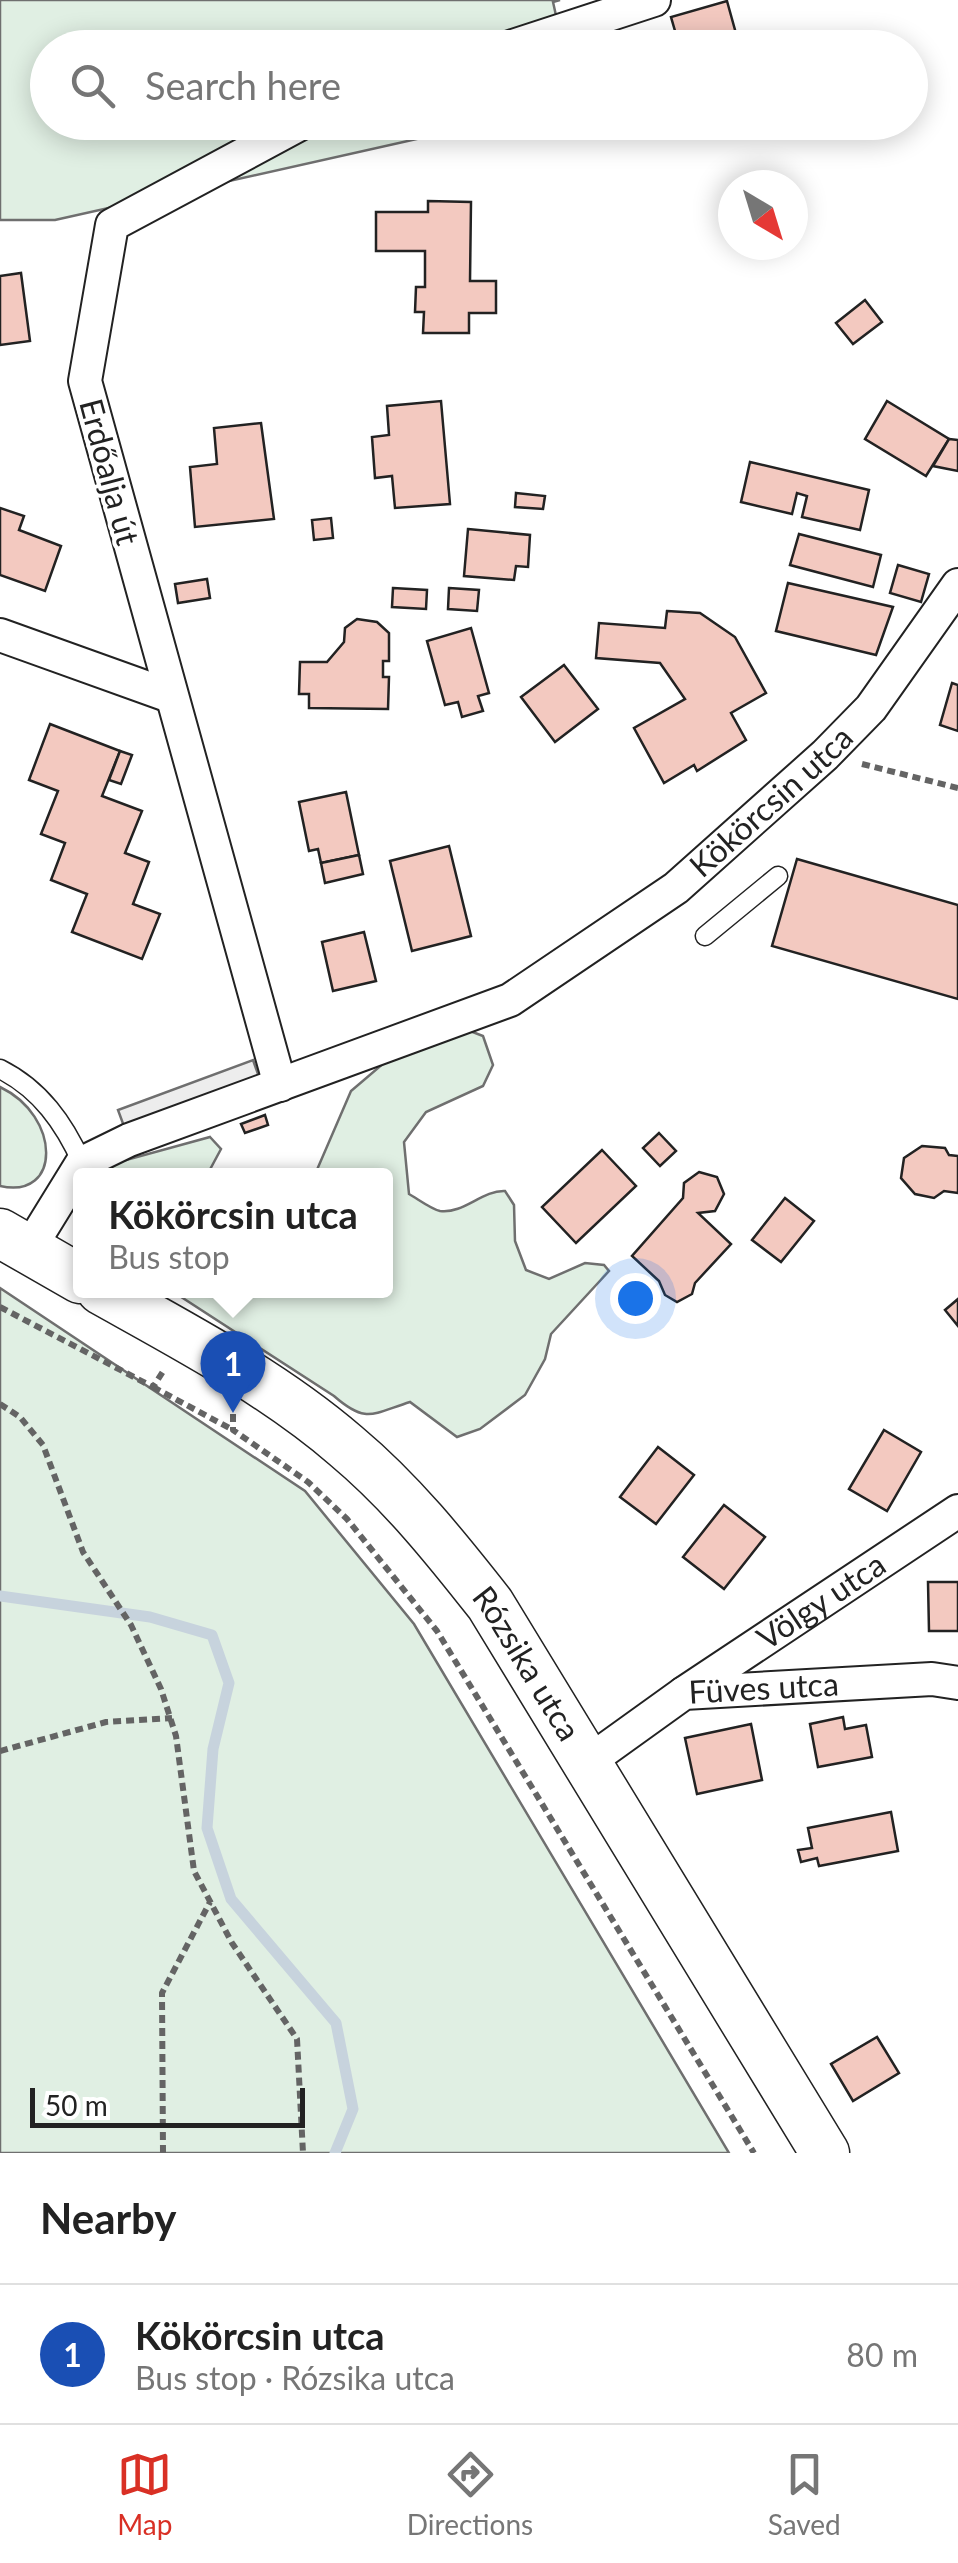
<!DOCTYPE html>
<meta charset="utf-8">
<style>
body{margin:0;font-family:Lato,sans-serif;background:#f6f6f6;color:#222}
.compass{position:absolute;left:718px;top:170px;width:90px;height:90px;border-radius:50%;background:#fff;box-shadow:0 5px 25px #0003;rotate:142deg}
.scale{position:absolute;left:30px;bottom:25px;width:275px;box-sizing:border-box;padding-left:10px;border:5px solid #222;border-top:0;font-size:28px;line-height:35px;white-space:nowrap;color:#222;-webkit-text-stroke:8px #fff;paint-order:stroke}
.you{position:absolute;left:635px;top:1298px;width:35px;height:35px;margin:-25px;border:8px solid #fff;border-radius:50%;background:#1a73e8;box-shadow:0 0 0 15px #1a73e833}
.badge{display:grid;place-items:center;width:65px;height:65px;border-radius:50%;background:#d93025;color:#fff;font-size:32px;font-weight:700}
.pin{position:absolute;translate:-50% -82px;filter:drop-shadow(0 2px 5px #0008)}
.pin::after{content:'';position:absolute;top:52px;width:35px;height:30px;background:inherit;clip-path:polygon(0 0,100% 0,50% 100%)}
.popup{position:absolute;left:73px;top:1168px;width:320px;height:130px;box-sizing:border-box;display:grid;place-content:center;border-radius:10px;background:#fff;filter:drop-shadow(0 2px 8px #0005);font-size:32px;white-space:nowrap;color:#767676}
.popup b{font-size:38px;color:#222}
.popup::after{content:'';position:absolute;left:50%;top:100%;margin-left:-20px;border:20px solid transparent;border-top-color:#fff}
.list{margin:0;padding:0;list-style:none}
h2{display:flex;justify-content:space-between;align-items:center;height:130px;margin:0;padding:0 40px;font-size:42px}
h2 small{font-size:32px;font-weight:400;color:#767676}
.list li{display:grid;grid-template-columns:65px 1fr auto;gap:30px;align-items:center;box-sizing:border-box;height:140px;padding:0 40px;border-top:2px solid #e0e0e0}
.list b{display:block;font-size:38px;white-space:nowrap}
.list p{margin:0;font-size:32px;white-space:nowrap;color:#767676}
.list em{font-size:32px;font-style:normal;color:#767676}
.icon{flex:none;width:55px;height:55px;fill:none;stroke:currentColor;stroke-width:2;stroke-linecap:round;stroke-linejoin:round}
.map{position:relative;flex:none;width:958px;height:2153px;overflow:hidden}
.search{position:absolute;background:#fff;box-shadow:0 5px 25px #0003;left:30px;right:30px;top:30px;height:110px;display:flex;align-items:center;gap:25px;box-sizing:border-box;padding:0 35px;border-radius:55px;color:#767676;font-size:38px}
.sheet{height:270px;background:#fff}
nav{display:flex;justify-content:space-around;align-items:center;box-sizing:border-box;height:140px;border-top:2px solid #e0e0e0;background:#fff;font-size:28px;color:#767676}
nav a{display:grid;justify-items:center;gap:5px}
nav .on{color:#d93025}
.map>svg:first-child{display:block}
</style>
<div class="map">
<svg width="958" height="2153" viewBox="0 0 958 2153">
<rect width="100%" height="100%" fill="#fff"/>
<g fill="#e0efe3" stroke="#6f6f6f" stroke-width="2.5">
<polygon points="0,0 560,0 553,2 563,47 48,48 48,122 488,123 55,220 0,220"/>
<path d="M470,1031L483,1036L493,1065L483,1086L426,1112L404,1142L409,1194C418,1199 431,1209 440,1211C464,1214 482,1190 505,1191L514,1205L515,1241L526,1270L549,1279L585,1263L604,1265L609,1271L551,1334L545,1359L525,1395L480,1429L457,1437L410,1402C372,1414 366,1424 334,1396L172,1291L386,1290V1176L316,1172L351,1091L385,1062Z"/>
<path d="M0,1087C61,1116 62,1200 0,1186Z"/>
<polygon points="210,1137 221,1149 207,1175 103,1176 115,1163"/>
<polygon points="0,1288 305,1491 414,1624 729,2153 0,2153"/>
</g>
<polygon fill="#ededed" stroke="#6f6f6f" stroke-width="2.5" points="253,1060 264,1091 129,1140 118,1110"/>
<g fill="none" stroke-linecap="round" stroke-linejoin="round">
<polyline stroke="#c7d3dd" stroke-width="11" points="0,1596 150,1617 212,1635 229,1683 213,1749 207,1828 231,1899 336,2023 353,2109 335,2153"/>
</g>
<g fill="#f3c9c0" stroke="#222" stroke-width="2.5">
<polygon points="727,1 740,48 680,48 671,17"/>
<polygon points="676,122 714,122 678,133"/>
<polygon points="428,201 471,202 470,281 496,281 496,313 469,313 469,333 423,333 424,312 415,312 416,287 425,287 425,251 376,251 376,212 428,212"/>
<polygon points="21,273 30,341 0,345 0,276"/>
<polygon points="865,300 882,322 853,344 836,323"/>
<polygon points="441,401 450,504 395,508 392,476 375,478 372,437 389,435 387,406"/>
<polygon points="887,401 949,439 926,476 865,439"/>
<polygon points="261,423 274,519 195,527 190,467 217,464 214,428"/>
<polygon points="949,439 958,440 958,471 933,466"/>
<polygon points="750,462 869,490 860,530 802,517 807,496 797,493 792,514 741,502"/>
<polygon points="516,493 545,496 543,509 515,507"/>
<polygon points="0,508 24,516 19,530 61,546 45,591 0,575"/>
<polygon points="331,518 333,538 314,540 312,520"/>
<polygon points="468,529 530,535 528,567 516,566 514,580 464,576"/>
<polygon points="799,534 881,555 873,587 790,565"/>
<polygon points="898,565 929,574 921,602 890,593"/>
<polygon points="207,579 210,598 178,603 175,584"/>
<polygon points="788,583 893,607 876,655 776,631"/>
<polygon points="393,588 427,590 426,609 392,607"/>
<polygon points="449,588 479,590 477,611 448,609"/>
<polygon points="667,611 700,613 735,637 766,693 731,713 746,740 697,771 694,765 664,783 634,728 685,699 660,663 596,658 599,623 665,628"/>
<polygon points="357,619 377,622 389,633 389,661 383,661 383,677 389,677 388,709 309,708 309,694 299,694 300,662 327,662 344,642 345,628"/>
<polygon points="471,628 489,693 478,696 483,711 462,717 458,702 445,705 427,641"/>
<polygon points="564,665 598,709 555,742 521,697"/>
<polygon points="952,683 958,685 958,731 940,725"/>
<polygon points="50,724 120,751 102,796 142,811 125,853 149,862 133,904 160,914 142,959 72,932 87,894 51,880 65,843 41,834 58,791 29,780"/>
<polygon points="120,751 132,755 121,784 109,780"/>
<polygon points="346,792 359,855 321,863 318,849 309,851 299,802"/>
<polygon points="449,846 471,936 412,951 390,861"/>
<polygon points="359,855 363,874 325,883 321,863"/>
<polygon points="797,859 958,905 958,999 772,946"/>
<polygon points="364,932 376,981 333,991 322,942"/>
<polygon points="265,1115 268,1125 245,1133 241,1124"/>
<polygon points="659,1133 676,1151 660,1166 643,1148"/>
<polygon points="922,1146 945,1148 949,1155 958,1156 958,1193 944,1191 934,1198 915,1194 901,1178 904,1158"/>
<polygon points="602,1150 636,1186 576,1243 542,1207"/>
<polygon points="699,1172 717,1177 724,1194 715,1211 698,1213 731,1244 695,1283 692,1294 677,1302 665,1295 659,1281 632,1256 683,1198 684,1183"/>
<polygon points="785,1198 814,1221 781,1262 752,1240"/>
<polygon points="958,1299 958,1326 945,1310"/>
<polygon points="884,1430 921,1452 887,1511 849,1489"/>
<polygon points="658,1447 694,1475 656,1524 620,1497"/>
<polygon points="724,1505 765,1537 724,1589 683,1557"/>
<polygon points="928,1582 958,1582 958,1631 929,1631"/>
<polygon points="843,1717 845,1729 866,1725 872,1757 818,1767 810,1724"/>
<polygon points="751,1724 762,1780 697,1794 685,1738"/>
<polygon points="891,1812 898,1851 819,1866 817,1858 801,1862 798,1850 812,1848 808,1828"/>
<polygon points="877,2037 899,2073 853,2101 831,2064"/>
</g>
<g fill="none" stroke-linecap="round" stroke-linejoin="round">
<g stroke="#222" stroke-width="21">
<g id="service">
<polyline points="705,936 778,876"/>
<path d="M0,1069C40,1089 64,1123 82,1163"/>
</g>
</g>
<g stroke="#222" stroke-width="36">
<g id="minor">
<polyline points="507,48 654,0"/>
<polyline points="0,635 170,696"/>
<polyline points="280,1085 85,381 112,225 304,122"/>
<path id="s1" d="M29,1249L82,1163L129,1140L510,1000L676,888L825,755L871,708L958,585"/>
<path id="s2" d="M684,1693L958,1511"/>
<path id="s3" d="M588,1762L684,1693L932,1679L958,1683"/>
</g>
</g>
<g stroke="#222" stroke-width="51">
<g id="secondary">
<polyline points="0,1233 80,1279"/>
<path id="s4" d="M101,1290C185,1337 273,1383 346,1446C401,1492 446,1548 490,1604L825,2153"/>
</g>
</g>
<g stroke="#646464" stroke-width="6" stroke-dasharray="8 5" stroke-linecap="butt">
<polyline points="862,764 958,788"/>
<polyline points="0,1307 153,1387 164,1370"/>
<polyline points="153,1387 233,1430"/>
<polyline points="0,1404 20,1417 43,1445 83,1552 131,1625 161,1689 176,1736 194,1871 232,1943 297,2039 303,2153"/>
<polyline points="233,1414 233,1430 308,1482 347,1519 437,1631 754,2153"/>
<polyline points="0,1751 106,1722 172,1718"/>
<polyline points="163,2153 162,1993 210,1902"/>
</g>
<use href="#service" stroke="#fff" stroke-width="18"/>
<use href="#minor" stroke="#fff" stroke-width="32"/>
<use href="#secondary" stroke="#fff" stroke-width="48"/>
</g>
<g text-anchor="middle" stroke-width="8" stroke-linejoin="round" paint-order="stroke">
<g font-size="32" fill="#222" stroke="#fff">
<text transform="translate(109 472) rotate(75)" y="11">Erdőalja út</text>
<text dy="11" stroke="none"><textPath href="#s1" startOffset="888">Kökörcsin utca</textPath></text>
<text dy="11" stroke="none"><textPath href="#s2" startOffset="165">Völgy utca</textPath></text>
<text dy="11" stroke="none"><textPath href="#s4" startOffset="575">Rózsika utca</textPath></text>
<text dy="11" stroke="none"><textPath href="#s3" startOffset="198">Füves utca</textPath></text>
</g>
</g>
</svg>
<svg class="compass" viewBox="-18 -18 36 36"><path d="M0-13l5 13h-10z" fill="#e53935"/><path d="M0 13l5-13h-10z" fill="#767676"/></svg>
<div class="scale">50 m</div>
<div class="you"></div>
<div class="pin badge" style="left:233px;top:1413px;background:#1a4fb4">1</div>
<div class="popup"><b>Kökörcsin utca</b>Bus stop</div>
<div class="search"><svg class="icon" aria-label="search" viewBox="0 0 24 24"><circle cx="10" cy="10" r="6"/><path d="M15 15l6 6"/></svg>Search here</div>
</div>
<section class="sheet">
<h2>Nearby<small></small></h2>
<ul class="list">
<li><span class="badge" style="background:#1a4fb4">1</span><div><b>Kökörcsin utca</b><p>Bus stop · Rózsika utca</p></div><em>80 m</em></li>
</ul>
</section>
<nav>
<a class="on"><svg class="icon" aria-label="map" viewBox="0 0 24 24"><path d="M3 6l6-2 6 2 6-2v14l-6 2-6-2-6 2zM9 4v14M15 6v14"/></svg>Map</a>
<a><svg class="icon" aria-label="directions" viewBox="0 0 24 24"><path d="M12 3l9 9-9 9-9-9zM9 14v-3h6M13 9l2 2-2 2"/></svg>Directions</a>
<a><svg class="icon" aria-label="saved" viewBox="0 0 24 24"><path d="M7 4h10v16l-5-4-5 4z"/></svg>Saved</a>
</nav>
